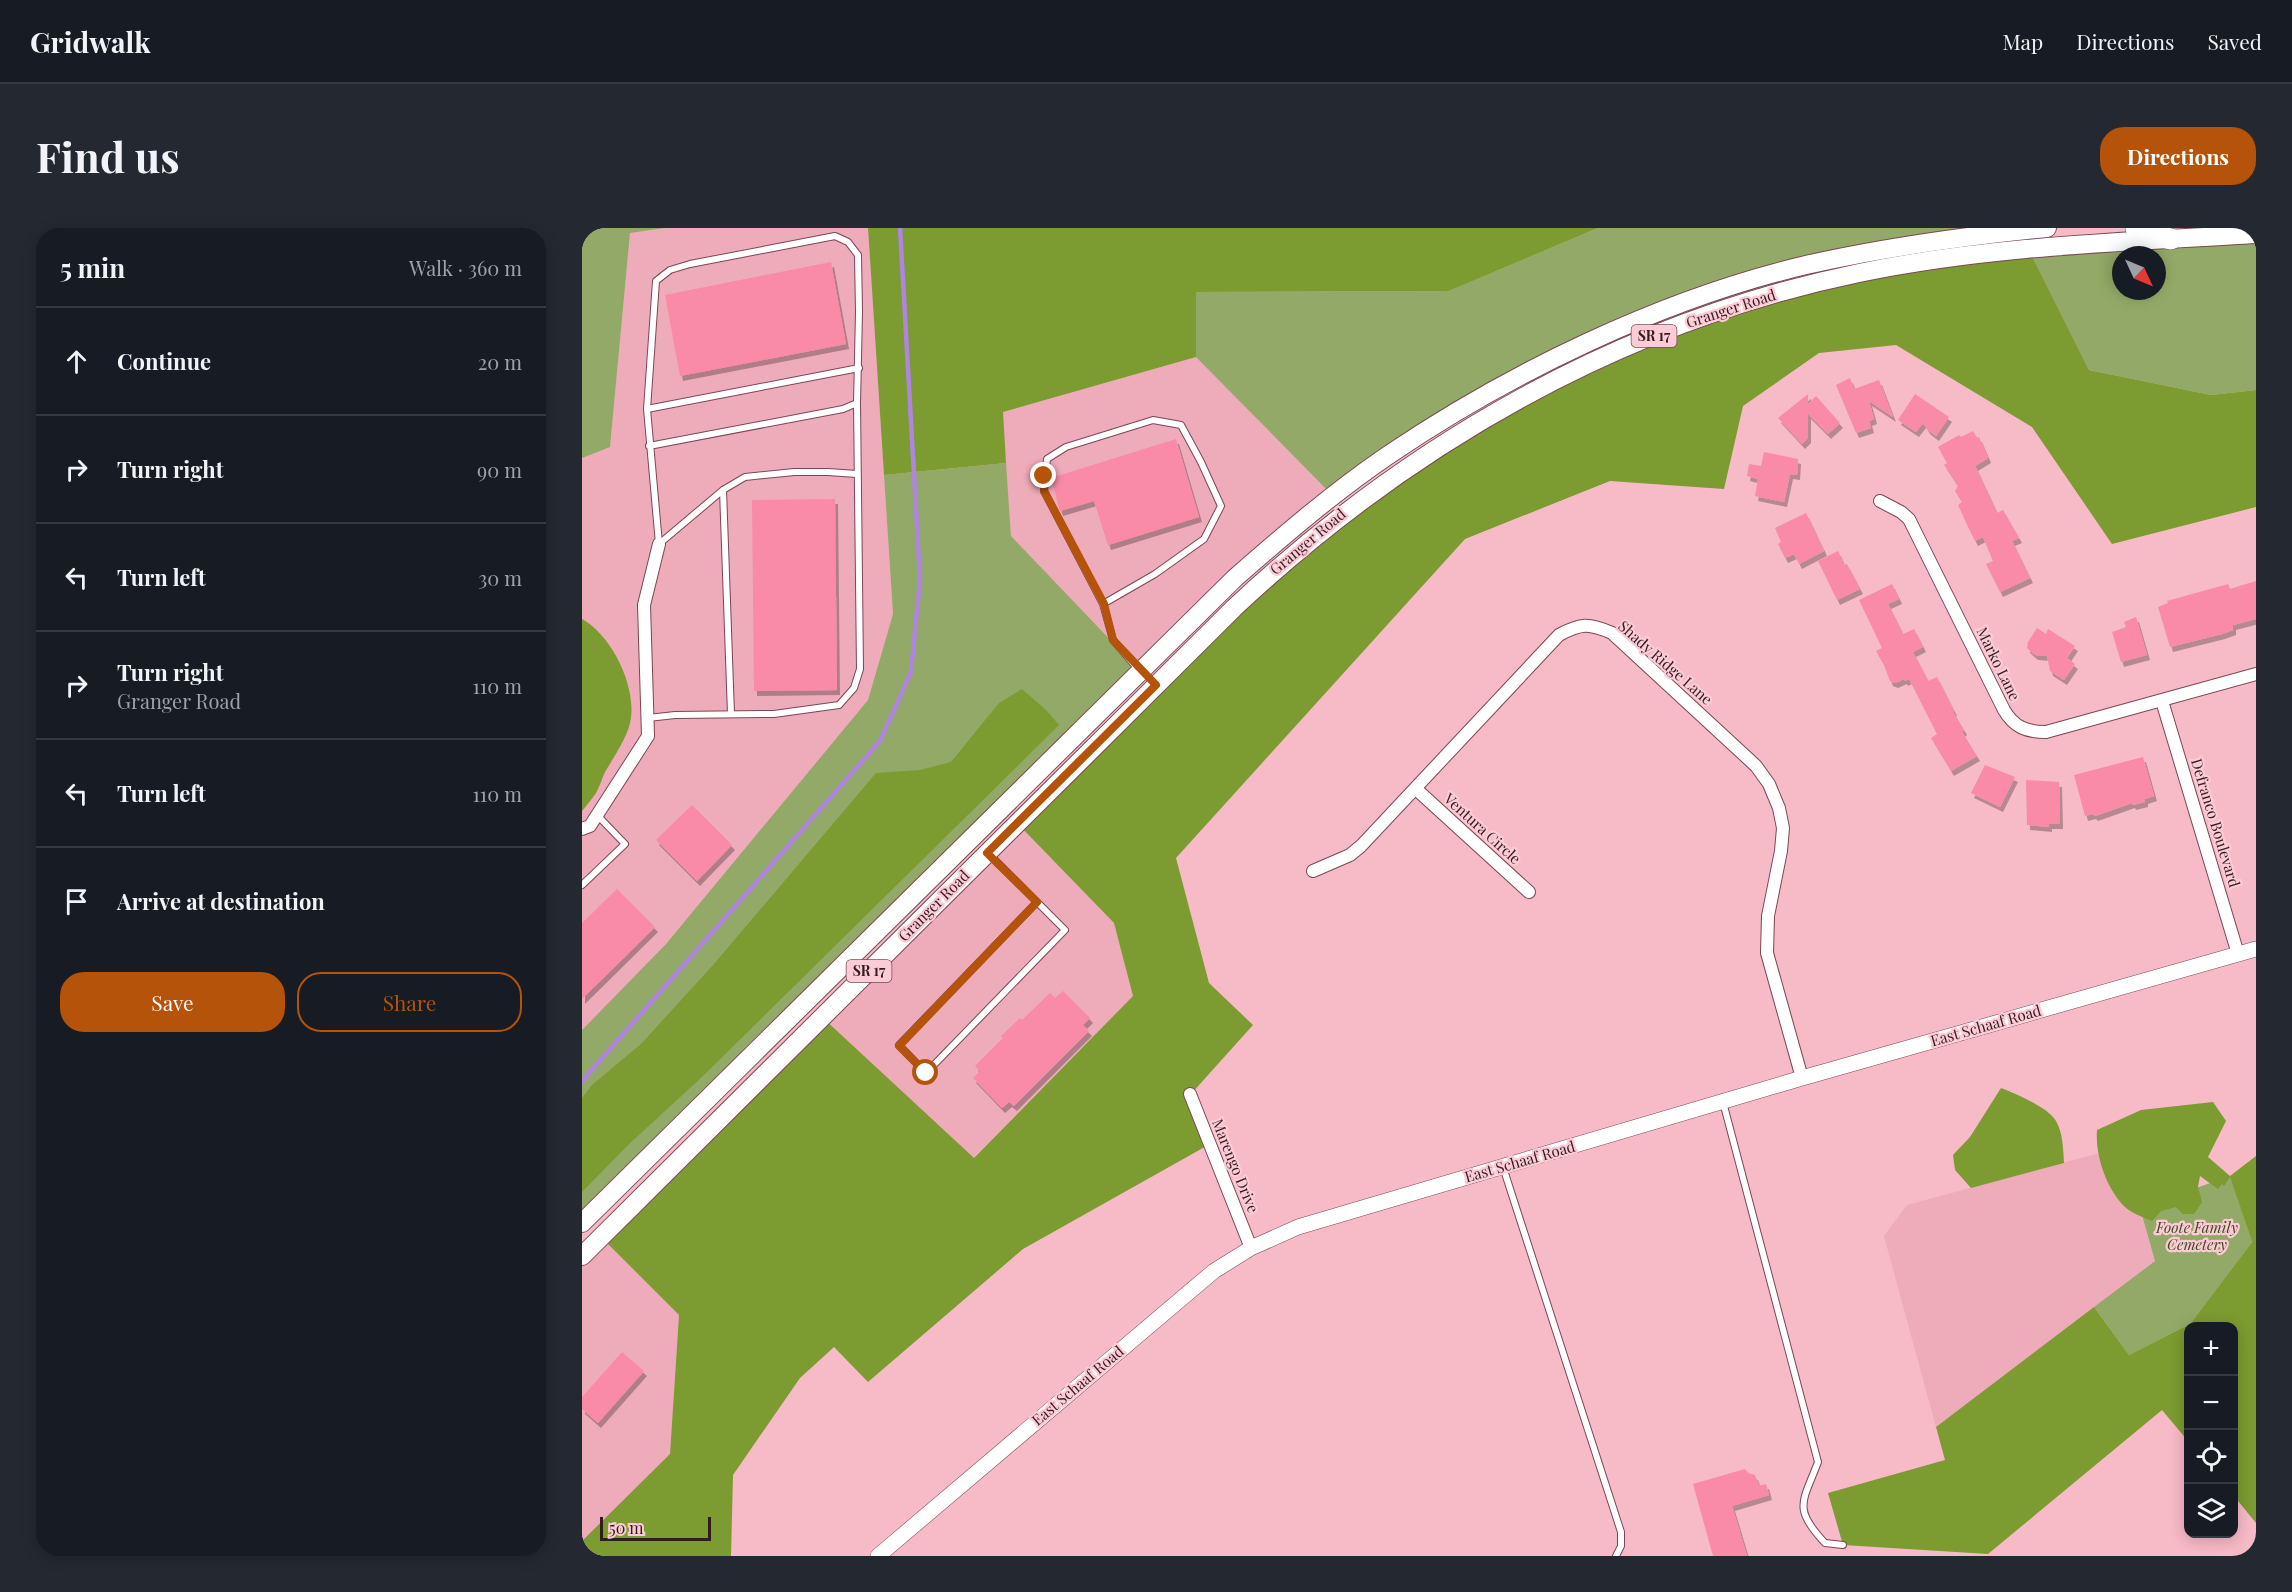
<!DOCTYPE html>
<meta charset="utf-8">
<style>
body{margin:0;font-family:"Playfair Display",serif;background:#242831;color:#f1f3f6}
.controls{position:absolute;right:18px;bottom:18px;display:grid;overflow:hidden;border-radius:12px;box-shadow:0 3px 15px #0003}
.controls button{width:54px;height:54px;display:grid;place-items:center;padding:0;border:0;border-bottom:2px solid #363941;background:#171b24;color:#f1f3f6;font:30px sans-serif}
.compass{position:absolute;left:1530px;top:18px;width:54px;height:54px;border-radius:50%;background:#171b24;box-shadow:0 3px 15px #0003;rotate:134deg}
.scale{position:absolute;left:18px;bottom:15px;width:111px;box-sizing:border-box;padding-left:6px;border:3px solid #321c21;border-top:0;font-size:16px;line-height:21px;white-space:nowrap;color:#321c21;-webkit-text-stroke:4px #fccbd5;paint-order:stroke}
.stop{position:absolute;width:18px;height:18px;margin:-14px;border:4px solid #b45309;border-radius:50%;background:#fff}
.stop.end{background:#b45309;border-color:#fff;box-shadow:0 2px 6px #0008}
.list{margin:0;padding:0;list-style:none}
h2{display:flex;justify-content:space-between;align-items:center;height:78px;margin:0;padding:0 24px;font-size:26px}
h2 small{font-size:20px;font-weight:400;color:#9ea1a6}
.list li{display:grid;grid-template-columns:39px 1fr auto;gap:18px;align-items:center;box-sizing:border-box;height:108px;padding:0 24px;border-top:2px solid #363941}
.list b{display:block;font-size:22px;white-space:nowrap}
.list p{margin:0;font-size:20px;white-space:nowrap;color:#9ea1a6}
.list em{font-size:20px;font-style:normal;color:#9ea1a6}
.actions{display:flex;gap:12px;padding:18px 24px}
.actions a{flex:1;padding:14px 0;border:2px solid #b45309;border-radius:24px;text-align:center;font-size:21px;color:#b45309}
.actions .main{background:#b45309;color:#fff}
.icon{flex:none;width:33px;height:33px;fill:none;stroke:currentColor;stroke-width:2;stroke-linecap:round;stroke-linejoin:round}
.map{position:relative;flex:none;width:1674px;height:1328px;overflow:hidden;border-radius:24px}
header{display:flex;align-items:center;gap:36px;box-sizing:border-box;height:84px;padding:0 30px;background:#171b24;border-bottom:2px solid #363941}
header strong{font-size:28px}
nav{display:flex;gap:33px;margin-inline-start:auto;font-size:21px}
.intro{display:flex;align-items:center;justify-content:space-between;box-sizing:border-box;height:144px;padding:0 36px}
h1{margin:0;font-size:42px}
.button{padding:15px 27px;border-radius:24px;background:#b45309;color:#fff;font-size:21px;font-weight:700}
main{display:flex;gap:36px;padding:0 36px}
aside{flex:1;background:#171b24;border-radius:24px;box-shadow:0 3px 15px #0003}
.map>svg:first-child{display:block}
</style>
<header>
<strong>Gridwalk</strong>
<nav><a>Map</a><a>Directions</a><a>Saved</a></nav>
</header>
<div class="intro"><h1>Find us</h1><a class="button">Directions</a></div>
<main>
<aside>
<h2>5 min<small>Walk · 360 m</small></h2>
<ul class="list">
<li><svg class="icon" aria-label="ahead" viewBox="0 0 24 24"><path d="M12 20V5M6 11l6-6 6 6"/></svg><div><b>Continue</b></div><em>20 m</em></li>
<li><svg class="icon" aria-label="right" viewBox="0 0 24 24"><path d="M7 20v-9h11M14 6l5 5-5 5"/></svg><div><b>Turn right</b></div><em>90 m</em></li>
<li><svg class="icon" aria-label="left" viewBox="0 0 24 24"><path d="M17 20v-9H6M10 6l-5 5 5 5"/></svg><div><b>Turn left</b></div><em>30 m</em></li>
<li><svg class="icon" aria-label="right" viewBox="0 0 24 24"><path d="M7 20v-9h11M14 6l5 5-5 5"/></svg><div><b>Turn right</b><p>Granger Road</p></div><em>110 m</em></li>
<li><svg class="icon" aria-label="left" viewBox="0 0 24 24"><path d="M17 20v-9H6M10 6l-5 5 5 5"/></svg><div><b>Turn left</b></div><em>110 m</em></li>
<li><svg class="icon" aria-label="arrive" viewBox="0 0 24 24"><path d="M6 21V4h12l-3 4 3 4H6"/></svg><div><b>Arrive at destination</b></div></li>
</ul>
<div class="actions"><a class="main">Save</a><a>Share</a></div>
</aside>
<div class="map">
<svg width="1674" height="1328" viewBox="0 0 1674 1328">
<defs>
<filter id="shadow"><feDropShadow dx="3" dy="5" stdDeviation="0" flood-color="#0004"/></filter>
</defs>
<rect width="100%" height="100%" fill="#f7bac7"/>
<g fill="#eeabba">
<polygon points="83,0 286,0 311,386 286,472 84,716 0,802 0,230 28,218 48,5"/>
<polygon points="614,129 751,268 559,444 429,308 420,184"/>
<polygon points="435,595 532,695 551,768 391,930 240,789"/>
<polygon points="1540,919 1573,1033 1354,1199 1302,1008 1325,977"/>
<polygon points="19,1009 97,1087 88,1226 0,1313 0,1028"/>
</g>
<g fill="#92a967" fill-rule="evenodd">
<polygon points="0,0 83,0 48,5 28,219 0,230"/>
<polygon points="1016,0 1465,0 1221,38 981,126 751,268 614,129 614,64 867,63"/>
<path d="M1674,6V162L1629,167L1507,142L1447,22ZM1539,27H1575V63H1539Z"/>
<polygon points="424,235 429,308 559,444 0,995 0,802 84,716 286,472 311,386 302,247"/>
<polygon points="1648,948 1670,1014 1608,1096 1547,1127 1512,1079 1573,1033 1558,980"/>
</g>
<g fill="#7c9b31">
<polygon points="286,0 1016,0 867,63 614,64 614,129 421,184 424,235 302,247"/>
<polygon points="1447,22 1507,142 1629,167 1674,162 1674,279 1530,316 1450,199 1314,117 1237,125 1161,178 1142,261 1028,253 883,311 594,630 627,755 671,797 609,866 628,916 441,1021 286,1154 252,1119 218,1150 151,1247 149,1328 0,1328 0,1313 88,1226 97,1087 19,1009 240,789 392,930 551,768 532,695 435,595 652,380 914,183 1178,71"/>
<path d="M0,391C31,408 58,464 47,499C42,514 32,529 23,544C20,550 18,558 14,565C10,571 5,577 0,583Z"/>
<polygon points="440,461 465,483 477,497 120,849 47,916 0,964 0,870 10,857 59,816 132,736 294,545 338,542 369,534 417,475"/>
<path d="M1419,860C1434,866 1466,879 1474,893C1481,905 1481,921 1482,935L1389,960L1373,942L1371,927L1388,909Z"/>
<path d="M1631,874L1644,893L1626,929L1648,948L1674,928V1295L1652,1268V1098H1606V1213L1580,1182L1406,1326L1261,1317L1246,1265L1363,1232L1354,1199L1512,1079L1547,1127L1608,1096L1670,1014L1648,949L1642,958L1640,956L1636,961L1618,948L1616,959L1620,974L1612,986H1601L1594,979L1579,983L1570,993C1561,989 1548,985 1541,977C1524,959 1513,927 1515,902L1559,882Z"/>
</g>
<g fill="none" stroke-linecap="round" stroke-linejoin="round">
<polyline stroke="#af85e0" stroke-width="4.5" points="0,853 298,513 329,444 338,352 318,0"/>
</g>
<g fill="#f98ba7" filter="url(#shadow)">
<polygon points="249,34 264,116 98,148 83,67"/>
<polygon points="1268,150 1272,161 1297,152 1311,189 1287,173 1292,191 1287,193 1289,200 1274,205 1254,157"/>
<polygon points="1226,166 1226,176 1234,168 1258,195 1246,206 1226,186 1226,210 1220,216 1196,190"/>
<polygon points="1333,166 1367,189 1354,208 1346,202 1341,195 1334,204 1316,192"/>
<polygon points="1391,203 1395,210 1397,209 1406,230 1393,238 1415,285 1421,282 1437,310 1430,313 1448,350 1418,364 1404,336 1411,333 1401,309 1393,313 1386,299 1376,277 1380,274 1373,263 1376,258 1362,237 1365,235 1356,219 1377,207 1379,209"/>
<polygon points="594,211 617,289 526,317 512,273 478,283 469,250"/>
<polygon points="1182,224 1216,231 1215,247 1208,246 1202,274 1173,268 1176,251 1165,248 1167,236 1179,238"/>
<polygon points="253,271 255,462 172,463 170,272"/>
<polygon points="1224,285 1242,323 1217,336 1212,326 1203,330 1196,316 1199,314 1193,300"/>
<polygon points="1256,323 1262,337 1265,336 1278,361 1255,372 1236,333"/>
<polygon points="1674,353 1674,391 1651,397 1651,402 1640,406 1588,419 1576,379 1586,375 1585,373 1646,356 1648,361"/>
<polygon points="1310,356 1317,371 1306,376 1321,406 1332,401 1341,419 1331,424 1346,453 1355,449 1372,483 1371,484 1382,502 1380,504 1395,528 1369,543 1349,510 1355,506 1327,451 1323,453 1322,451 1313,455 1308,453 1302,437 1294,423 1300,420 1277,372"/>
<polygon points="1554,389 1565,427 1539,434 1530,404 1544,399 1542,394"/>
<polygon points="1455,400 1464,406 1466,401 1493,418 1485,430 1493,436 1482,452 1468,443 1465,428 1453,427 1445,420 1446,414"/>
<polygon points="1561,529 1572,568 1563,571 1563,574 1551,577 1550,575 1513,588 1511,586 1503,588 1492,547"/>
<polygon points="1403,537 1433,549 1418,579 1389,565"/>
<polygon points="1444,552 1477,554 1478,596 1467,596 1467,599 1445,597"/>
<polygon points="110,577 150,617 115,653 74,612"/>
<polygon points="35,661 73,699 0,771 0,695"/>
<polygon points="481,763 508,790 501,797 507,803 432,878 427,874 420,880 391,850 398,843 393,838 421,810 419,808 438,790 440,792 468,765 473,770"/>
<polygon points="40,1124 62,1143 16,1195 0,1181 0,1169"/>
<polygon points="1163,1241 1166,1245 1173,1247 1177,1258 1184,1256 1187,1267 1150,1278 1165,1328 1131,1328 1111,1256"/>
</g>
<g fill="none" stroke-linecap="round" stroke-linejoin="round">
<g stroke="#7b4754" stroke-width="8">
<g id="service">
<polyline points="65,181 277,140"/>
<polyline points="67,218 261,181 275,175 277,84 276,27 266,14 253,8 108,36 88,42 74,53 65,181 77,316"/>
<polyline points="77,316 141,262"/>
<polyline points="521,376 462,263 465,231 484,219 571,192 599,197 619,234 639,278 622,311 573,346 521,376 531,412 556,441"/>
<polyline points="149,486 141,262 163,249 212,244 246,244 275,246"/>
<polyline points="66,490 93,487 192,486 257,477 272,460 278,441 275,175"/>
<polyline points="408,627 483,702 344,845 317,817 455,674"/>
<polyline points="0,657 43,616 15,587"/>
<path d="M1141,874L1236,1234C1221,1274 1210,1280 1243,1315L1261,1317"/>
<polyline points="921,939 1039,1304 1039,1318 1034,1328"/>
</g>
</g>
<g stroke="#7b4754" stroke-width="14">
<g id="minor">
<path d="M1298,273L1319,284L1327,291L1422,482C1432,499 1444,504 1464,504L1674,446"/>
<polyline points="1580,473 1656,726"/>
<polyline points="834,561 947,664"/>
<polyline points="0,601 8,598 66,508 62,377 77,316"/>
<path d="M731,643L768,627L779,618L977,407C999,395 1007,395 1030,405L1174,538L1187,556L1197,580L1201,600L1199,623L1186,688L1185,725L1220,850"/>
<polyline points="608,866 669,1020"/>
</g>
</g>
<g stroke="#7b4754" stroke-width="16">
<polyline id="tertiary" points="296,1328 632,1043 669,1020 716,999 1220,850 1674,721"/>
</g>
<g stroke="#7b4754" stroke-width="20">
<g id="primary">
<path d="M0,995L653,350C702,307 751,265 805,228C927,145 1080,71 1224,37C1304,19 1384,8 1465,0"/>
<path d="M0,1028L652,380C828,215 1039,94 1277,45C1406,18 1543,14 1674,6"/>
</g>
</g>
<g stroke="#7b4754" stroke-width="22">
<polyline id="motorway" points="1554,0 1571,7 1589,11"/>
</g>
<use href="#service" stroke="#fff" stroke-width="6"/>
<use href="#minor" stroke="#fff" stroke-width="12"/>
<use href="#tertiary" stroke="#fff" stroke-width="15"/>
<use href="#primary" stroke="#fff" stroke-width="18"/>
<use href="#motorway" stroke="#fff" stroke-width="21"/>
</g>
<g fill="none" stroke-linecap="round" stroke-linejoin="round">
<polyline stroke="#b45309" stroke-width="8" points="344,845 317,818 455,674 405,625 574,457 531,412 522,376 462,263 462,248"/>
</g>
<g text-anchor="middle" stroke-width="4.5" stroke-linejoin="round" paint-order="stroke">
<g fill="#fccbd5" stroke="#6f5057" stroke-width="1.5">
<rect x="1049.5" y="97" width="45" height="22" rx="4.5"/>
<rect x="264.5" y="732" width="45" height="22" rx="4.5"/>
</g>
<g font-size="14" font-weight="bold" fill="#321c21">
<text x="1072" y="113">SR 17</text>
<text x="287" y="748">SR 17</text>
</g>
<g font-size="15" fill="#321c21" stroke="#fccbd5">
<text transform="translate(1149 81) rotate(-18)" y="5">Granger Road</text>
<text transform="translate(726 314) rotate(-40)" y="5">Granger Road</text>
<text transform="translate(1083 435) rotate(41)" y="5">Shady Ridge Lane</text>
<text transform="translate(1416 436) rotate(64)" y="5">Marko Lane</text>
<text transform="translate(1633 595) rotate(73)" y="5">Defranco Boulevard</text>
<text transform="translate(900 601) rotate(42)" y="5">Ventura Circle</text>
<text transform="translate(352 678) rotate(-45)" y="5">Granger Road</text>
<text transform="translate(1404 798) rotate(-16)" y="5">East Schaaf Road</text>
<text transform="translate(938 934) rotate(-16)" y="5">East Schaaf Road</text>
<text transform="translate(653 938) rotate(68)" y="5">Marengo Drive</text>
<text transform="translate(496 1158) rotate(-40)" y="5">East Schaaf Road</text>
</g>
<g font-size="15" font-style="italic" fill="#3d4b20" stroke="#fccbd5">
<text x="1615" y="1005">Foote Family<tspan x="1615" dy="17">Cemetery</tspan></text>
</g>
</g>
</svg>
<div class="controls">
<button>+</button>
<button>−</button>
<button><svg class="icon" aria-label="locate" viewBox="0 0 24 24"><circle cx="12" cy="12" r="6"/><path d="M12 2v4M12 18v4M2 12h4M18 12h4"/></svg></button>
<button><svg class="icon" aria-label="layers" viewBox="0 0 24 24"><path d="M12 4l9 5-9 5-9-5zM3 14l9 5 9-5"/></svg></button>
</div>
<svg class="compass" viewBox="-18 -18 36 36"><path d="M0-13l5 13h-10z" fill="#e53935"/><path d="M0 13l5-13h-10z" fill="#9ea1a6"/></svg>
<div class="scale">50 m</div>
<div class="stop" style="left:344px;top:845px"></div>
<div class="stop end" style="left:462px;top:248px"></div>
</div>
</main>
